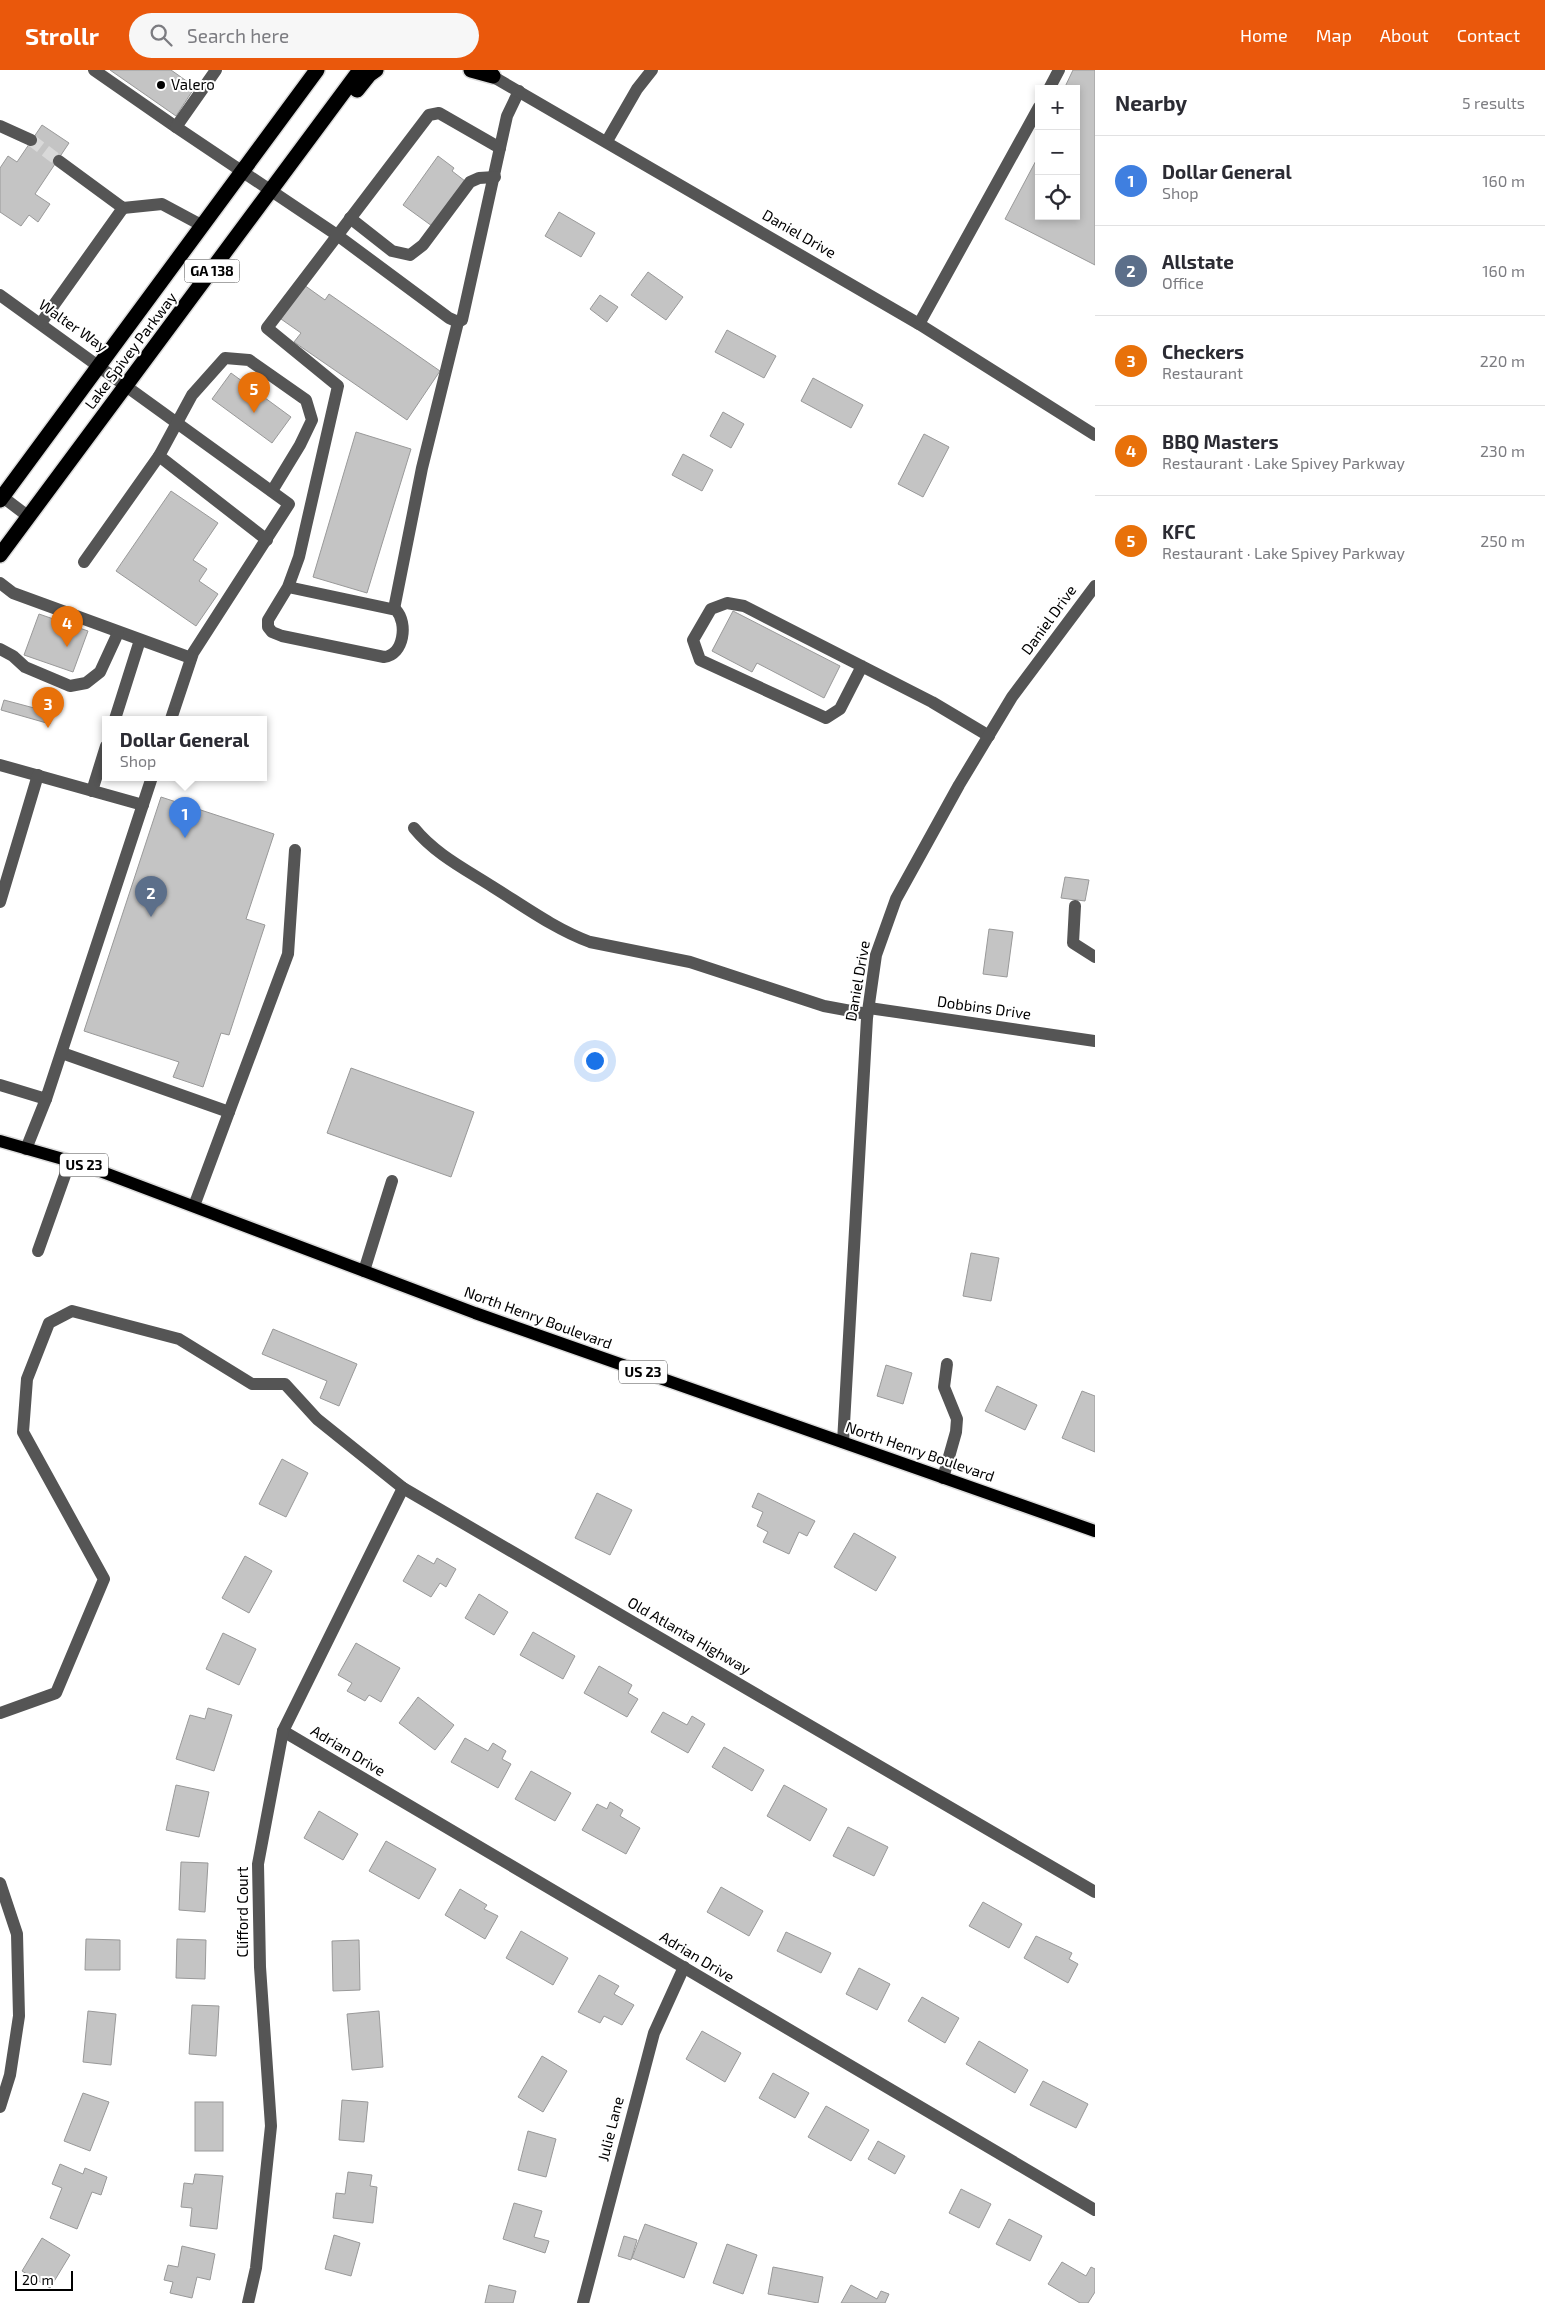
<!DOCTYPE html>
<meta charset="utf-8">
<style>
body{margin:0;font-family:"Exo 2",sans-serif;background:#f7f7f7;color:#2b2b33}
.controls{position:absolute;right:15px;top:15px;display:grid;overflow:hidden;border-radius:0px;box-shadow:0 2px 8px #0003}
.controls button{width:45px;height:45px;display:grid;place-items:center;padding:0;border:0;border-bottom:1px solid #e1e1e2;background:#fff;color:#2b2b33;font:25px sans-serif}
.scale{position:absolute;left:15px;bottom:12px;width:58px;box-sizing:border-box;padding-left:5px;border:2px solid #000;border-top:0;font-size:14px;line-height:18px;white-space:nowrap;color:#000;-webkit-text-stroke:4px #fff;paint-order:stroke}
.you{position:absolute;left:594px;top:990px;width:18px;height:18px;margin:-12px;border:4px solid #fff;border-radius:50%;background:#1a73e8;box-shadow:0 0 0 8px #1a73e833}
.badge{display:grid;place-items:center;width:32px;height:32px;border-radius:50%;background:#ea580c;color:#fff;font-size:16px;font-weight:700}
.pin{position:absolute;translate:-50% -41px;filter:drop-shadow(0 1px 2px #0008)}
.pin::after{content:'';position:absolute;top:26px;width:18px;height:15px;background:inherit;clip-path:polygon(0 0,100% 0,50% 100%)}
.popup{position:absolute;left:102px;top:646px;width:165px;height:65px;box-sizing:border-box;display:grid;place-content:center;border-radius:0px;background:#fff;filter:drop-shadow(0 1px 4px #0005);font-size:16px;white-space:nowrap;color:#7c7c81}
.popup b{font-size:19px;color:#2b2b33}
.popup::after{content:'';position:absolute;left:50%;top:100%;margin-left:-10px;border:10px solid transparent;border-top-color:#fff}
.list{margin:0;padding:0;list-style:none}
h2{display:flex;justify-content:space-between;align-items:center;height:65px;margin:0;padding:0 20px;font-size:21px}
h2 small{font-size:16px;font-weight:400;color:#7c7c81}
.list li{display:grid;grid-template-columns:32px 1fr auto;gap:15px;align-items:center;box-sizing:border-box;height:90px;padding:0 20px;border-top:1px solid #e1e1e2}
.list b{display:block;font-size:19px;white-space:nowrap}
.list p{margin:0;font-size:16px;white-space:nowrap;color:#7c7c81}
.list em{font-size:16px;font-style:normal;color:#7c7c81}
.icon{flex:none;width:28px;height:28px;fill:none;stroke:currentColor;stroke-width:2;stroke-linecap:round;stroke-linejoin:round}
.map{position:relative;flex:none;width:1095px;height:2233px;overflow:hidden}
header{display:flex;align-items:center;gap:30px;box-sizing:border-box;height:70px;padding:0 25px;background:#ea580c;color:#fff}
header strong{font-size:24px}
nav{display:flex;gap:28px;margin-inline-start:auto;font-size:18px}
.search{width:350px;height:45px;background:#f7f7f7;display:flex;align-items:center;gap:12px;box-sizing:border-box;padding:0 18px;border-radius:28px;color:#7c7c81;font-size:19px}
main{display:flex}
aside{flex:1;background:#fff}
.map>svg:first-child{display:block}
</style>
<header>
<strong>Strollr</strong>
<div class="search"><svg class="icon" aria-label="search" viewBox="0 0 24 24"><circle cx="10" cy="10" r="6"/><path d="M15 15l6 6"/></svg>Search here</div>
<nav><a>Home</a><a>Map</a><a>About</a><a>Contact</a></nav>
</header>
<main>
<div class="map">
<svg width="1095" height="2233" viewBox="0 0 1095 2233">
<rect width="100%" height="100%" fill="#fff"/>
<g fill="#c4c4c4" stroke="#999">
<polygon points="110,0 171,0 195,17 176,46"/>
<polygon points="1073,0 1095,0 1095,195 1005,149 1039,85 1039,146 1076,146 1076,19 1064,19"/>
<polygon points="42,55 69,73 35,124 50,134 38,152 29,145 21,156 0,142 0,98 8,86 17,92"/>
<polygon points="438,86 454,98 452,101 465,111 432,156 403,135"/>
<polygon points="559,142 595,163 581,187 545,166"/>
<polygon points="648,202 683,227 666,250 631,225"/>
<polygon points="304,215 325,230 329,224 440,301 407,350 294,272 301,263 281,249"/>
<polygon points="600,225 618,237 607,252 590,239"/>
<polygon points="727,260 776,286 764,308 715,282"/>
<polygon points="231,303 291,347 272,373 212,329"/>
<polygon points="813,308 863,335 851,358 801,331"/>
<polygon points="723,342 744,354 731,378 710,366"/>
<polygon points="356,362 411,379 367,523 313,507"/>
<polygon points="924,364 949,377 923,427 898,414"/>
<polygon points="683,384 713,400 702,421 672,405"/>
<polygon points="171,421 218,453 193,490 207,499 199,511 218,524 196,556 116,501"/>
<polygon points="733,541 840,596 824,628 757,593 752,602 712,581"/>
<polygon points="39,544 88,561 73,602 24,585"/>
<polygon points="4,630 53,643 50,654 1,640"/>
<polygon points="161,727 274,764 246,849 265,855 229,965 221,963 203,1017 173,1007 179,992 84,961"/>
<polygon points="1065,807 1089,810 1085,831 1061,828"/>
<polygon points="989,859 1013,862 1007,907 983,904"/>
<polygon points="351,998 474,1042 451,1107 327,1063"/>
<polygon points="971,1183 999,1188 991,1231 963,1226"/>
<polygon points="273,1259 357,1294 339,1336 320,1328 327,1311 262,1284"/>
<polygon points="886,1295 912,1303 903,1334 877,1326"/>
<polygon points="997,1316 1037,1335 1025,1360 985,1341"/>
<polygon points="1082,1321 1095,1326 1095,1382 1062,1368"/>
<polygon points="282,1389 308,1403 286,1447 259,1434"/>
<polygon points="597,1423 632,1440 610,1485 575,1468"/>
<polygon points="758,1423 815,1451 807,1466 799,1462 789,1484 763,1472 768,1462 757,1456 763,1442 752,1437"/>
<polygon points="854,1463 896,1487 876,1521 834,1497"/>
<polygon points="418,1485 434,1494 437,1488 456,1499 446,1517 440,1513 431,1527 403,1511"/>
<polygon points="245,1486 272,1501 249,1543 222,1528"/>
<polygon points="479,1524 508,1542 494,1565 465,1548"/>
<polygon points="533,1562 575,1586 563,1609 520,1585"/>
<polygon points="223,1563 256,1579 239,1615 206,1599"/>
<polygon points="356,1573 400,1598 381,1632 369,1625 365,1631 347,1621 352,1613 338,1605"/>
<polygon points="599,1596 632,1615 628,1623 638,1629 627,1647 584,1623"/>
<polygon points="418,1627 454,1655 435,1680 399,1653"/>
<polygon points="208,1638 232,1645 214,1701 176,1689 190,1645 205,1649"/>
<polygon points="663,1642 687,1655 692,1646 705,1654 688,1683 651,1662"/>
<polygon points="465,1668 488,1681 493,1673 506,1681 502,1689 511,1694 498,1718 451,1692"/>
<polygon points="724,1677 764,1700 752,1721 712,1697"/>
<polygon points="531,1701 571,1723 555,1751 515,1729"/>
<polygon points="176,1715 209,1722 199,1767 166,1760"/>
<polygon points="784,1715 827,1739 810,1771 767,1746"/>
<polygon points="610,1732 623,1740 620,1746 640,1758 626,1784 582,1760 597,1734 607,1739"/>
<polygon points="319,1741 358,1764 343,1790 304,1768"/>
<polygon points="848,1757 888,1777 874,1806 833,1786"/>
<polygon points="386,1771 436,1799 419,1829 369,1801"/>
<polygon points="181,1792 208,1793 205,1842 179,1840"/>
<polygon points="721,1817 763,1841 749,1866 707,1842"/>
<polygon points="460,1819 487,1835 484,1839 498,1846 485,1869 445,1845"/>
<polygon points="983,1832 1022,1854 1009,1878 969,1856"/>
<polygon points="521,1861 568,1888 553,1915 506,1888"/>
<polygon points="786,1862 831,1883 821,1903 777,1881"/>
<polygon points="1036,1866 1072,1883 1069,1889 1078,1894 1068,1913 1024,1888"/>
<polygon points="86,1869 120,1870 120,1900 85,1900"/>
<polygon points="177,1869 206,1870 205,1909 176,1908"/>
<polygon points="359,1870 360,1920 333,1921 332,1871"/>
<polygon points="859,1898 890,1914 877,1940 846,1924"/>
<polygon points="599,1905 619,1916 614,1924 634,1935 622,1955 604,1946 600,1953 578,1942"/>
<polygon points="922,1927 959,1948 945,1973 908,1951"/>
<polygon points="192,1935 219,1936 216,1986 189,1984"/>
<polygon points="88,1941 116,1944 111,1995 83,1992"/>
<polygon points="379,1941 383,1997 352,2000 347,1944"/>
<polygon points="702,1961 741,1983 725,2012 686,1989"/>
<polygon points="979,1971 1028,2000 1015,2023 966,1994"/>
<polygon points="542,1986 567,2001 543,2042 518,2027"/>
<polygon points="773,2003 809,2023 795,2048 759,2028"/>
<polygon points="1043,2011 1088,2034 1076,2058 1030,2035"/>
<polygon points="83,2023 109,2032 90,2081 64,2071"/>
<polygon points="342,2030 368,2032 364,2072 339,2070"/>
<rect x="195" y="2032" width="28" height="49"/>
<polygon points="826,2036 869,2060 851,2091 808,2067"/>
<polygon points="528,2061 556,2069 546,2107 518,2100"/>
<polygon points="878,2071 905,2086 895,2104 868,2089"/>
<polygon points="60,2094 83,2104 85,2098 107,2107 101,2125 92,2122 77,2159 50,2148 62,2118 52,2114"/>
<polygon points="348,2102 372,2105 370,2116 377,2117 373,2153 333,2148 336,2123 345,2124"/>
<polygon points="195,2104 223,2106 217,2159 190,2156 192,2138 181,2137 184,2113 193,2114"/>
<polygon points="961,2119 991,2134 979,2158 949,2143"/>
<polygon points="514,2133 542,2141 534,2167 549,2171 545,2183 503,2169"/>
<polygon points="1009,2149 1042,2166 1030,2191 996,2174"/>
<polygon points="645,2154 697,2173 684,2208 632,2188"/>
<polygon points="334,2165 360,2173 351,2206 325,2199"/>
<polygon points="624,2166 637,2170 631,2190 618,2186"/>
<polygon points="42,2168 70,2185 50,2218 22,2201"/>
<polygon points="727,2174 757,2185 743,2224 713,2213"/>
<polygon points="182,2176 215,2184 210,2210 197,2207 192,2228 170,2223 173,2212 164,2210 168,2195 178,2197"/>
<polygon points="1062,2192 1086,2206 1091,2197 1095,2199 1095,2222 1088,2233 1080,2233 1048,2214"/>
<polygon points="773,2197 823,2207 818,2233 768,2224"/>
<polygon points="489,2215 516,2221 513,2233 485,2233"/>
<polygon points="851,2215 877,2229 881,2221 889,2224 885,2233 841,2233"/>
</g>
<g fill="none" stroke-linecap="round" stroke-linejoin="round">
<polyline stroke="#d9d9d9" stroke-width="12" stroke-dasharray="12 6" stroke-linecap="butt" points="31,70 59,91"/>
<g stroke="#dbdbdb" stroke-width="15">
<polyline id="major" points="0,1071 84,1095 475,1243 1095,1461"/>
</g>
<g stroke="#dbdbdb" stroke-width="18">
<g id="highway">
<polyline points="471,0 493,6"/>
<polyline points="357,20 369,5 376,0"/>
<polyline points="0,430 317,0"/>
<polyline points="0,485 360,0"/>
</g>
</g>
<g stroke="#555" stroke-width="12">
<polyline points="94,0 176,57"/>
<polyline points="216,0 176,57 337,165 449,248 458,252 462,250 507,46 519,21"/>
<polyline points="485,2 919,254 1095,365"/>
<polyline points="1049,19 1059,0"/>
<polyline points="0,56 31,70"/>
<polyline points="607,71 637,19 652,0"/>
<polyline points="59,91 123,138 162,134 203,156"/>
<polyline points="350,148 392,181 410,185 423,175 470,112 479,108 495,107"/>
<polyline points="0,225 289,434 193,583 171,649"/>
<polyline points="41,253 123,138"/>
<polyline points="919,254 1039,37"/>
<polyline points="0,425 29,447"/>
<polyline points="267,470 159,386 192,325 225,288 249,290 306,330 312,350 300,375 272,421"/>
<polyline points="84,492 159,386"/>
<polyline points="0,513 13,523 191,588"/>
<path d="M288,517L396,540C408,553 404,585 384,587L282,566L272,562L268,557V550L288,517L299,487L338,316L267,258L429,45L439,43L500,78"/>
<polyline points="394,539 422,398 458,252"/>
<polyline points="0,579 13,586 25,597 70,616 86,613 100,602 118,563"/>
<polyline points="862,596 840,639 826,648 700,590 693,570 711,539 727,533 744,536 932,632 989,666"/>
<polyline points="115,649 140,570"/>
<polyline points="0,695 143,735"/>
<polyline points="92,721 106,676"/>
<path d="M414,758C435,784 465,799 493,817C525,837 555,859 590,872L690,892L824,936L867,944"/>
<polyline points="0,832 38,705"/>
<polyline points="1075,836 1073,873 1095,887"/>
<polyline points="869,938 1095,971"/>
<polyline points="62,983 229,1042 194,1136"/>
<polyline points="0,1015 46,1029 152,707"/>
<polyline points="229,1042 288,884 295,780"/>
<polyline points="26,1079 46,1029"/>
<polyline points="38,1181 70,1091"/>
<polyline points="364,1201 392,1111"/>
<polyline points="843,1372 867,948 876,885 896,829 959,715 1012,627 1095,516"/>
<polyline points="943,1408 956,1362 957,1349 944,1317 947,1294"/>
<polyline points="0,1643 56,1623 104,1509 23,1362 27,1309 49,1253 72,1241 179,1269 252,1314 285,1314 317,1349 403,1418 1095,1822"/>
<polyline points="283,1661 1095,2140"/>
<polyline points="0,1813 17,1864 19,1946 10,2005 0,2037"/>
<polyline points="248,2233 256,2198 271,2056 260,1897 258,1794 283,1661 403,1418"/>
<polyline points="583,2233 654,1963 684,1897"/>
</g>
<use href="#major" stroke="#000" stroke-width="12"/>
<use href="#highway" stroke="#000" stroke-width="15"/>
</g>
<circle fill="#000" stroke="#fff" stroke-width="2" cx="161" cy="15" r="5"/>
<g text-anchor="middle" stroke-width="4" stroke-linejoin="round" paint-order="stroke">
<g fill="#fff" stroke="#4c4c4c" stroke-width="1">
<rect x="184.5" y="189.5" width="55" height="23" rx="4"/>
<rect x="60" y="1083.5" width="48" height="23" rx="4"/>
<rect x="619" y="1290.5" width="48" height="23" rx="4"/>
</g>
<g font-size="14" font-weight="bold" fill="#000">
<text x="212" y="206">GA 138</text>
<text x="84" y="1100">US 23</text>
<text x="643" y="1307">US 23</text>
</g>
<g font-size="15" fill="#000" stroke="#fff" text-anchor="start">
<text x="171" y="20">Valero</text>
</g>
<g font-size="15" fill="#000" stroke="#fff">
<text transform="translate(799 164) rotate(30)" y="5">Daniel Drive</text>
<text transform="translate(73 256) rotate(35)" y="5">Walter Way</text>
<text transform="translate(131 281) rotate(-53)" y="5">Lake Spivey Parkway</text>
<text transform="translate(1049 550) rotate(-54)" y="5">Daniel Drive</text>
<text transform="translate(858 911) rotate(-80)" y="5">Daniel Drive</text>
<text transform="translate(984 938) rotate(8)" y="5">Dobbins Drive</text>
<text transform="translate(538 1248) rotate(20)" y="5">North Henry Boulevard</text>
<text transform="translate(920 1382) rotate(19)" y="5">North Henry Boulevard</text>
<text transform="translate(689 1566) rotate(30)" y="5">Old Atlanta Highway</text>
<text transform="translate(348 1681) rotate(31)" y="5">Adrian Drive</text>
<text transform="translate(243 1842) rotate(-90)" y="5">Clifford Court</text>
<text transform="translate(697 1887) rotate(31)" y="5">Adrian Drive</text>
<text transform="translate(611 2059) rotate(-76)" y="5">Julie Lane</text>
</g>
</g>
</svg>
<div class="controls">
<button>+</button>
<button>−</button>
<button><svg class="icon" aria-label="locate" viewBox="0 0 24 24"><circle cx="12" cy="12" r="6"/><path d="M12 2v4M12 18v4M2 12h4M18 12h4"/></svg></button>
</div>
<div class="scale">20 m</div>
<div class="you"></div>
<div class="pin badge" style="left:185px;top:768px;background:#3f7fe0">1</div>
<div class="popup"><b>Dollar General</b>Shop</div>
<div class="pin badge" style="left:151px;top:847px;background:#5c6f8a">2</div>
<div class="pin badge" style="left:48px;top:658px;background:#e8710a">3</div>
<div class="pin badge" style="left:67px;top:577px;background:#e8710a">4</div>
<div class="pin badge" style="left:254px;top:343px;background:#e8710a">5</div>
</div>
<aside>
<h2>Nearby<small>5 results</small></h2>
<ul class="list">
<li><span class="badge" style="background:#3f7fe0">1</span><div><b>Dollar General</b><p>Shop</p></div><em>160 m</em></li>
<li><span class="badge" style="background:#5c6f8a">2</span><div><b>Allstate</b><p>Office</p></div><em>160 m</em></li>
<li><span class="badge" style="background:#e8710a">3</span><div><b>Checkers</b><p>Restaurant</p></div><em>220 m</em></li>
<li><span class="badge" style="background:#e8710a">4</span><div><b>BBQ Masters</b><p>Restaurant · Lake Spivey Parkway</p></div><em>230 m</em></li>
<li><span class="badge" style="background:#e8710a">5</span><div><b>KFC</b><p>Restaurant · Lake Spivey Parkway</p></div><em>250 m</em></li>
</ul>
</aside>
</main>
